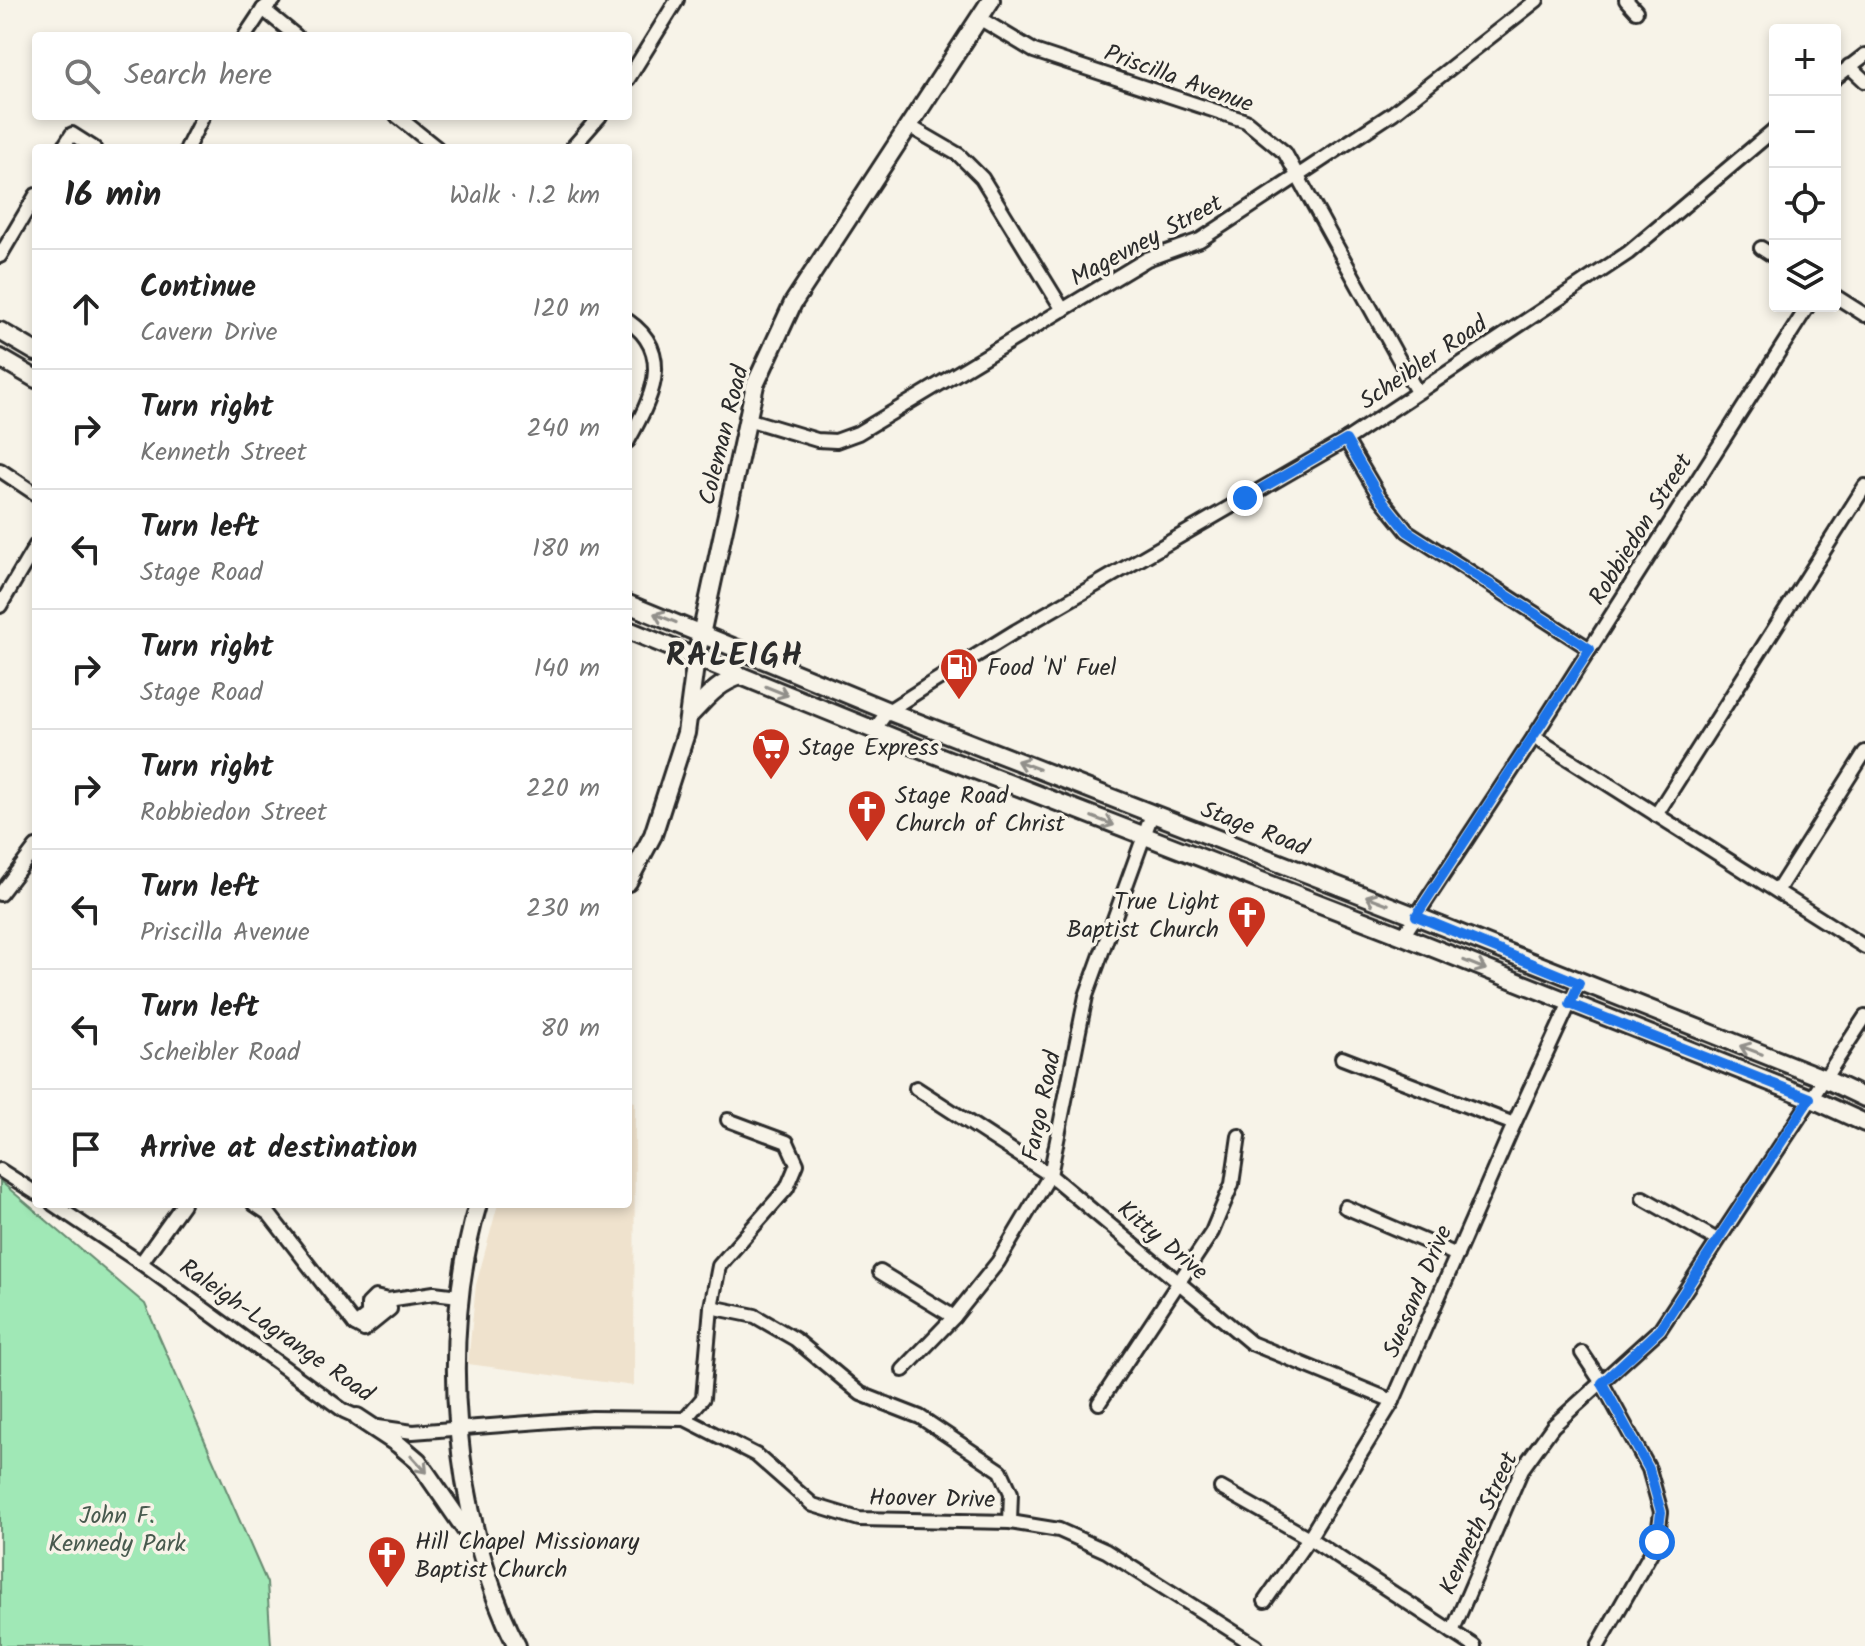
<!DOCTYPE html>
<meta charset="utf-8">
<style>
body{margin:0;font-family:Kalam,sans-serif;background:#f6f6f6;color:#222}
.controls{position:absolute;right:24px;top:24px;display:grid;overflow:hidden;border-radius:8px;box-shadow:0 4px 12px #0003}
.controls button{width:72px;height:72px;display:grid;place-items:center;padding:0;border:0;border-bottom:2px solid #e0e0e0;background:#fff;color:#222;font:40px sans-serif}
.stop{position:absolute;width:24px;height:24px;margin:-18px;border:6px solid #1a73e8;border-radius:50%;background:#fff}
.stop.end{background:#1a73e8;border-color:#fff;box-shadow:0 2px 8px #0008}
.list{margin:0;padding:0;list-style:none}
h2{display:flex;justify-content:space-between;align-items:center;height:104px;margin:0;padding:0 32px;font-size:34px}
h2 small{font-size:26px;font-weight:400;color:#767676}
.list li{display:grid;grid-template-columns:52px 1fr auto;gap:24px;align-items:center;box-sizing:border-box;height:120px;padding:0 32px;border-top:2px solid #e0e0e0}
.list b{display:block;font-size:30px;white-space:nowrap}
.list p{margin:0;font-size:26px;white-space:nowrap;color:#767676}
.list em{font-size:26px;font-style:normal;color:#767676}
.icon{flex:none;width:44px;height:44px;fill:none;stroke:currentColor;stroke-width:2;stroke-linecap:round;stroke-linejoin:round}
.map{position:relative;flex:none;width:1865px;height:1646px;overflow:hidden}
.search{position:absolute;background:#fff;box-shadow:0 4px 12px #0003;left:32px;top:32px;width:600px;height:88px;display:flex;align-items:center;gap:20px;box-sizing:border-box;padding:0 28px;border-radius:8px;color:#767676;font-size:30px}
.panel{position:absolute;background:#fff;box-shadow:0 4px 12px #0003;left:32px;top:144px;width:600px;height:1064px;border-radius:8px}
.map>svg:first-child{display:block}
</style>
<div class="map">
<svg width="1865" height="1646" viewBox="0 0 1865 1646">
<rect width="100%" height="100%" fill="#f7f3e8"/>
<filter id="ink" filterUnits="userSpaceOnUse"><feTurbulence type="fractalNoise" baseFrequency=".0125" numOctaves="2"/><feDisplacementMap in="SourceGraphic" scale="16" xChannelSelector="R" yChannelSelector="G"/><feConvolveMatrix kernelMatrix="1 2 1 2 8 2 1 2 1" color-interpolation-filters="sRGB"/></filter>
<g filter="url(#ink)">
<polygon fill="#efe2cd" points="628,1100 635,1102 634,1386 468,1364 476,1285 498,1204 628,1204"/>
<polygon fill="#a0e8b6" stroke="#668a70" stroke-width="2" points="0,1181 145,1304 267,1583 271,1646 0,1646"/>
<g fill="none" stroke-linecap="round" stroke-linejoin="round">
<g stroke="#2b2b2b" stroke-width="18">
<g id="minor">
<polyline points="1626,0 1636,11"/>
<polyline points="263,9 296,36"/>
<polyline points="979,18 1034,51 1246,121 1285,153 1417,392"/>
<polyline points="245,36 263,9 274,0"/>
<polyline points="1849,66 1865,81"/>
<polyline points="1835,78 1865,55"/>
<polyline points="628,79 677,0"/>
<polyline points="397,116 437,148"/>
<polyline points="909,126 959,155 982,178 1063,310"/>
<polyline points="63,148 72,134 94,148"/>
<polyline points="187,148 203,116"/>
<polyline points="572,148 600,116"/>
<polyline points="1761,248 1775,257"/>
<polyline points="0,256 36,195"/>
<polyline points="1835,296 1865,315"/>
<path d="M628,321C676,354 650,401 628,441"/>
<polyline points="747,419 817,440 836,441 858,433 1147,259 1200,240 1393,113 1537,0"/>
<polyline points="1346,440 1379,496 1407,531 1590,649"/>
<polyline points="0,470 36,494"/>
<polyline points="0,606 36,545"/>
<polyline points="874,730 888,711 930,684 1016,631 1346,440 1628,253 1775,129"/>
<polyline points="1534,737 1865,947"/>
<polyline points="1656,815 1865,486"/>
<polyline points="1777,891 1865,752"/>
<polyline points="0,894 36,847"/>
<polyline points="1403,936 1534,737 1808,306"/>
<polyline points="1342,1058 1514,1124"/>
<polyline points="916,1088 1050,1175 1251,1343 1393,1401"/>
<polyline points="0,1170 36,1193"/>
<polyline points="1643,1198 1717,1240"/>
<polyline points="53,1204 141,1263 344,1411 362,1419"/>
<polyline points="254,1204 269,1214 355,1325 364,1330 390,1309 388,1300"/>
<polyline points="1345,1207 1457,1255"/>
<polyline points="141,1263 183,1204"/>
<polyline points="880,1272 954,1317"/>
<polyline points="711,1307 755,1316 795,1339 861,1394 920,1417 1001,1471 1011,1493 1010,1522"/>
<polyline points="368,1315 368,1304 375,1297 388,1300"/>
<polyline points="355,1325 388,1300 434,1293 459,1296"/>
<polyline points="1582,1353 1602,1383 1649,1469 1661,1512 1657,1542 1598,1646"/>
<polyline points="903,1370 954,1317 998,1262 1050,1175 1086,996 1152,814"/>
<polyline points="1099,1403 1212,1232 1232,1184 1239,1136"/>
<polyline points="685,1419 703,1398 711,1307 719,1266 787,1188 797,1164 787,1142 728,1120"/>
<polyline points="378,1427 413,1432 592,1418 685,1419 756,1455 813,1505 859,1519 1010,1522 1059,1530 1106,1551 1256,1646"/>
<polyline points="1221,1488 1309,1538 1474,1646"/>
<polyline points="1265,1601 1309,1538 1393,1401 1514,1124 1579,983"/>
<polyline points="1452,1632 1522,1469 1553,1426 1660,1329 1865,1017"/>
</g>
</g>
<g stroke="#2b2b2b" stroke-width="22">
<g id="major">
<polyline points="0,331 36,352"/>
<polyline points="0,358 36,379"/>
<polyline points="628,604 888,711 1416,916 1823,1078 1865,1098"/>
<polyline points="628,630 931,753 1403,936 1810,1098 1865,1123"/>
<path d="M689,716C706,699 717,683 741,676"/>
<polyline points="628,882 653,835 686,733 696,658 755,385 793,303 991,0"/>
<path d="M478,1204C438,1339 453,1521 517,1646"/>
<polyline points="357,1417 398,1444 418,1461 470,1536"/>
</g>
</g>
<use href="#minor" stroke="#f7f3e8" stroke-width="12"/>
<use href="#major" stroke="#f7f3e8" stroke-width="16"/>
</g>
<defs><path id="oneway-shaft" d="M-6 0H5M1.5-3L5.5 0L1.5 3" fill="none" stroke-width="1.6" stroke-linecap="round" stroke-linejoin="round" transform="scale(2)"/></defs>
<g stroke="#918f8a">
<use href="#oneway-shaft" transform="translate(665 618) rotate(-158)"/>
<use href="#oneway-shaft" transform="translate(777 691) rotate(22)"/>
<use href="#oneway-shaft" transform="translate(1028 765) rotate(-159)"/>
<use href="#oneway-shaft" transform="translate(1103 821) rotate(21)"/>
<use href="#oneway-shaft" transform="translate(1377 900) rotate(-159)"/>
<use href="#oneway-shaft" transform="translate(1475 965) rotate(22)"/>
<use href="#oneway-shaft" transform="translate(1751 1050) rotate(-159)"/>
<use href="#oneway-shaft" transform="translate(419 1464) rotate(48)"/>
</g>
</g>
<g fill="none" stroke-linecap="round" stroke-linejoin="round" filter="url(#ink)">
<polyline stroke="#1a73e8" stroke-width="10" points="1245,498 1346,440 1379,496 1407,531 1590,649 1416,916 1579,983 1570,1004 1810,1098 1660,1329 1602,1383 1649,1469 1661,1512 1657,1542"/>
</g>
<defs>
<g id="fuel-pin" transform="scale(2)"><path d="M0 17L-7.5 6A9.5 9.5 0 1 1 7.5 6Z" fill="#c8321e" stroke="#f7f3e8"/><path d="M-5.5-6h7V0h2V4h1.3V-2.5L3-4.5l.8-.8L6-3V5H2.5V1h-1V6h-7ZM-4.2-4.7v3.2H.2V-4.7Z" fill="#fff"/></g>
<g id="supermarket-pin" transform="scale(2)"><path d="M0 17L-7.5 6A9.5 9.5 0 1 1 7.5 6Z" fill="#c8321e" stroke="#f7f3e8"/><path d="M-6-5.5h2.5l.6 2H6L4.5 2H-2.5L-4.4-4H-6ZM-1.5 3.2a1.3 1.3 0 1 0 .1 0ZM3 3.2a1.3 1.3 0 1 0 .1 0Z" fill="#fff"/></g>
<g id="church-pin" transform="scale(2)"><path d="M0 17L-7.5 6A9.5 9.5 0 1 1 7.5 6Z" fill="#c8321e" stroke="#f7f3e8"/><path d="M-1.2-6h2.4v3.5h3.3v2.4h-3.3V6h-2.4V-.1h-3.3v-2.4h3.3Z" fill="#fff"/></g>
</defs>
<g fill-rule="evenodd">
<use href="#fuel-pin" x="959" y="667"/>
<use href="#supermarket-pin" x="771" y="747"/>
<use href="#church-pin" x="867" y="809"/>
<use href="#church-pin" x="1247" y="915"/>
<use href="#church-pin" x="387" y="1555"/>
</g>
<g text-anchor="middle" stroke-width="7" stroke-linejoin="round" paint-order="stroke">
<g font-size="24" fill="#2b2b2b" stroke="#f7f3e8">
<text transform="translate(1179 78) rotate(20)" y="8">Priscilla Avenue</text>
<text transform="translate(1146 240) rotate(-28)" y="8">Magevney Street</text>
<text transform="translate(1423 362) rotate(-34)" y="8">Scheibler Road</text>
<text transform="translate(723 435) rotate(-76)" y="8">Coleman Road</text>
<text transform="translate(1640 529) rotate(-58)" y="8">Robbiedon Street</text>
<text transform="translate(1255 828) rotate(21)" y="8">Stage Road</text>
<text transform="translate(1041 1106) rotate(-78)" y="8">Fargo Road</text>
<text transform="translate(1163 1240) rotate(40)" y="8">Kitty Drive</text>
<text transform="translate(1417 1291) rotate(-67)" y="8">Suesand Drive</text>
<text transform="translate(277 1330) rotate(35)" y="8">Raleigh-Lagrange Road</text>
<text transform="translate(932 1498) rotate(1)" y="8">Hoover Drive</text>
<text transform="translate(1478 1523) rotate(-65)" y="8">Kenneth Street</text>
</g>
<g font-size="24" fill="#2b2b2b" stroke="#f7f3e8" text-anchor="start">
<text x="987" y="675">Food 'N' Fuel</text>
<text x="799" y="755">Stage Express</text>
<text x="895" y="803">Stage Road<tspan x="895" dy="28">Church of Christ</tspan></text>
<text x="1219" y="909" text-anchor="end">True Light<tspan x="1219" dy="28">Baptist Church</tspan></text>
<text x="415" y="1549">Hill Chapel Missionary<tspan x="415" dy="28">Baptist Church</tspan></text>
</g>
<g font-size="24" fill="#485a4e" stroke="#f7f3e8">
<text x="117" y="1523">John F.<tspan x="117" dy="28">Kennedy Park</tspan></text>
</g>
<g font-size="32" font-weight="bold" letter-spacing="2" fill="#2b2b2b" stroke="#f7f3e8">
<text x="735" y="665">RALEIGH</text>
</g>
</g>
</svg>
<div class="controls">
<button>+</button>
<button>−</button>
<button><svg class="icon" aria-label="locate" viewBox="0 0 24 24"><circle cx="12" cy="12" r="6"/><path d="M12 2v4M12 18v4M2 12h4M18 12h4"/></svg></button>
<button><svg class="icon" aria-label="layers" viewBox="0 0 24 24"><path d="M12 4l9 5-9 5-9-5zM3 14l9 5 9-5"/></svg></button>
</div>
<div class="stop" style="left:1657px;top:1542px"></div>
<div class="stop end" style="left:1245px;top:498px"></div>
<div class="search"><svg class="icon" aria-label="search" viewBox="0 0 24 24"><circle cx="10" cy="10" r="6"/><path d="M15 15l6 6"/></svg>Search here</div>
<section class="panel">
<h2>16 min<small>Walk · 1.2 km</small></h2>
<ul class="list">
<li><svg class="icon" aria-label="ahead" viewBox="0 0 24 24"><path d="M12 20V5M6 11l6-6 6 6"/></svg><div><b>Continue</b><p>Cavern Drive</p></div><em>120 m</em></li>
<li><svg class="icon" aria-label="right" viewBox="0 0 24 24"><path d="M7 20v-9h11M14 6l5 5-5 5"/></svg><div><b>Turn right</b><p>Kenneth Street</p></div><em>240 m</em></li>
<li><svg class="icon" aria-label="left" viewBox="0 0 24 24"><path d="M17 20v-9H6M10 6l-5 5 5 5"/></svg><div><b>Turn left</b><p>Stage Road</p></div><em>180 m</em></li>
<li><svg class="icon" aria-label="right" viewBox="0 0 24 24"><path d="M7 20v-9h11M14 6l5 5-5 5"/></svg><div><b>Turn right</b><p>Stage Road</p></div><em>140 m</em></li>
<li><svg class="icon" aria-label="right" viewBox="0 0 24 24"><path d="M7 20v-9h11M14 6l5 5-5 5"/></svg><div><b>Turn right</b><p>Robbiedon Street</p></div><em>220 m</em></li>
<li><svg class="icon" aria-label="left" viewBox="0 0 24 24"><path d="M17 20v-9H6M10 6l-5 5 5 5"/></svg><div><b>Turn left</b><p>Priscilla Avenue</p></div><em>230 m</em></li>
<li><svg class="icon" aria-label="left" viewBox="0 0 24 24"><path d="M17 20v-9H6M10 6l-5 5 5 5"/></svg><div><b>Turn left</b><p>Scheibler Road</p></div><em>80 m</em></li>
<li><svg class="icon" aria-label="arrive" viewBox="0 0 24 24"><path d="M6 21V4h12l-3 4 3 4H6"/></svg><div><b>Arrive at destination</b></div></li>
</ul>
</section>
</div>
